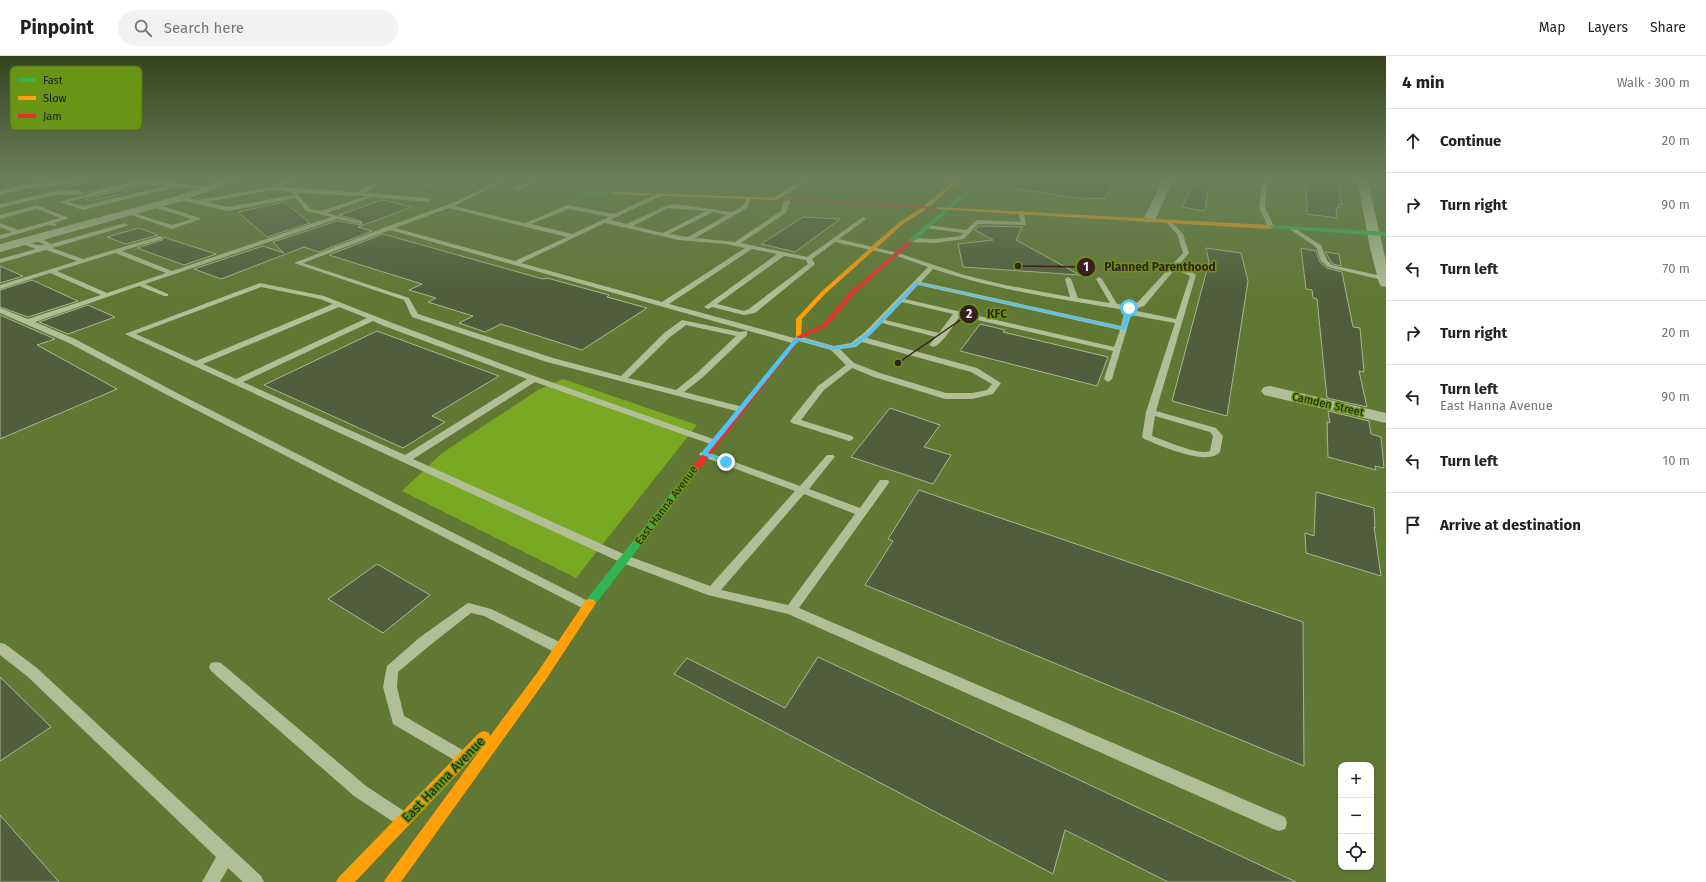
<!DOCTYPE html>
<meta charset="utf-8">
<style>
body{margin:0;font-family:"Fira Sans",sans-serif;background:#f2f2f2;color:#202124}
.controls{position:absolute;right:12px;bottom:12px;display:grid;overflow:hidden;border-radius:8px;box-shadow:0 1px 3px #0004}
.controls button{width:36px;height:36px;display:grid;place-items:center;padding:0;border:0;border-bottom:1px solid #e0e0e0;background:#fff;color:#202124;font:20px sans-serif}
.stop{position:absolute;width:12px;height:12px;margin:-9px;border:3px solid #4fc3f7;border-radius:50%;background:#fff}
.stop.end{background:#4fc3f7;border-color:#fff;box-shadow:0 1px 4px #0008}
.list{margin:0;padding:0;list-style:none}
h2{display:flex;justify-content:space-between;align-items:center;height:52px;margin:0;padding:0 16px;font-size:17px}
h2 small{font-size:13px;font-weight:400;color:#757577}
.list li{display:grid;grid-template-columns:26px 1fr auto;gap:12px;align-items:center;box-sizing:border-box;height:64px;padding:0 16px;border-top:1px solid #e0e0e0}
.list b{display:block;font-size:15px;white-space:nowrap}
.list p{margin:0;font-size:13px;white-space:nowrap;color:#757577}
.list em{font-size:13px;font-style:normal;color:#757577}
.icon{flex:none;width:22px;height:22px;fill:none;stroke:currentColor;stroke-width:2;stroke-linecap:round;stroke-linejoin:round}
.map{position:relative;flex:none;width:1386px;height:826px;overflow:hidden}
header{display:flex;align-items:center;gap:24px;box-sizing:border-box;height:56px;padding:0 20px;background:#fff;border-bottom:1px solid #e0e0e0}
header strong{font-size:19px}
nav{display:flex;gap:22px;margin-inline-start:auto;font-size:14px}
.search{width:280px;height:36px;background:#f2f2f2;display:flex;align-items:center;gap:10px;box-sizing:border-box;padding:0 14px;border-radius:22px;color:#757577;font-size:15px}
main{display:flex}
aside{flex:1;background:#fff}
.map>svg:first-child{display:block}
</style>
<header>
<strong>Pinpoint</strong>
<div class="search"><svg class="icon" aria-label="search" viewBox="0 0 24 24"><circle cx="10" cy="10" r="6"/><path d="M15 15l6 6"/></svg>Search here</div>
<nav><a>Map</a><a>Layers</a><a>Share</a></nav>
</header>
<main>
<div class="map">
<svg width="1386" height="826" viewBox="0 0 1386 826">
<rect width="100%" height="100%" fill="#607833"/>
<polygon fill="#79a822" points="563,323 697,369 576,522 402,435 442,397 538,334"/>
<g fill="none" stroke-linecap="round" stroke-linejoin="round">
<polyline stroke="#507311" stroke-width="3.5" points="0,130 26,122"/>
</g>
<g fill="#515d3c" stroke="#abb891">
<polygon points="1014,122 1118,122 1105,142 1082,143 1013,132"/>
<polygon points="1196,122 1214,122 1208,136 1205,155 1182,151"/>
<polygon points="1306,122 1336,122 1342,149 1338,148 1339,152 1336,152 1337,162 1307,158"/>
<polygon points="94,124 111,130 84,137 80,134 59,134"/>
<polygon points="123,134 129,136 91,145 85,143"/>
<polygon points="382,144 412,151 358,171 372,175 319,196 304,191 221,223 194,213 263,190 284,197 273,186 337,165 362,169 361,165 339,159"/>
<polygon points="284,146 310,167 267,181 238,156"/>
<polygon points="803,161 840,163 795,196 761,188"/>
<polygon points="979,170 1022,171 1016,184 1080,219 963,211 958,188 993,184 975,174"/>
<polygon points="139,172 158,179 126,188 107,181"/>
<polygon points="383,178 543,223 547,222 609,239 607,241 647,252 582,294 501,268 485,276 459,267 473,260 428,246 436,242 409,234 422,228 329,199"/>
<polygon points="164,181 163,181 216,198 184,209 137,192 162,184"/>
<polygon points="1206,192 1241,197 1248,225 1227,360 1172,345 1209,206"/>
<polygon points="1301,192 1316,195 1320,206 1327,212 1342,216 1353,271 1360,272 1364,316 1359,315 1367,351 1327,342 1317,243 1313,242 1312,234 1306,233"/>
<polygon points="1325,196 1339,198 1341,210 1333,208"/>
<polygon points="0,210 23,220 0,227"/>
<polygon points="32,224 78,245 28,261 0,251 0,234"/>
<polygon points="88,249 115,261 68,278 39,266"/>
<polygon points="0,259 55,283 37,289 117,333 0,383"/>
<polygon points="980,268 1005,274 1003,276 1108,301 1097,330 960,295"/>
<polygon points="377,275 499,320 432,360 445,366 403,392 264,329"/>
<polygon points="890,352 940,369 924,391 951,399 933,428 851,401"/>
<polygon points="1328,355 1369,365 1371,378 1381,381 1384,412 1375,410 1376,414 1328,401 1327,366 1330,367"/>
<polygon points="919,434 1303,566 1304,710 865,529 893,485 888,483"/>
<polygon points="1316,436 1374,452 1375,472 1374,471 1381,520 1306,497 1305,477 1314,480"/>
<polygon points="377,508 430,539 383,577 328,543"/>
<polygon points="818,601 1296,826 1168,826 1065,774 1053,818 674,618 687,602 785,652"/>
<polygon points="0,621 51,671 0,705"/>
<polygon points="0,759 59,826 0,826"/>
</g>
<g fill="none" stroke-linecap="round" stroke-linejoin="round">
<g fill="#b1be98" fill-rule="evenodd">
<polygon points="76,122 86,122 62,129 29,132 0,139 0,135 29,128 62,125"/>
<path d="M175,122H182L172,127L215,132L212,134L176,131L83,154L59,146L135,125H165ZM135,129H169L83,150L68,146Z"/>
<path d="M291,122H298L278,131L358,136L376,126L378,129L365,137L428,142L431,144L428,146L372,141L327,157L361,166V168L337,163L145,228L168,238V240H164L139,230L35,266L75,283L179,338L592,547L594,550L592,553L588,555L584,553L173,342L69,287L0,257V252L28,263L101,239L50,217L0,233V229L77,205L46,194L0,207V203L36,193L25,189L26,183L40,182L51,188L125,167L128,169L127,170L52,192L83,203L160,180L162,181V183L122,195L172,215L331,161L306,155L296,142L228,155L175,143L178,141L199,144L271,131ZM272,134L291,136L293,139L228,151L206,146ZM297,137L359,140H367L321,155L310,153ZM31,186H39L45,189H37L30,187ZM115,197L166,217L107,237L57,215Z"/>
<path d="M505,122H511L454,150L525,167L568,149L614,158L659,137H663V139L610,164L627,168L665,150L674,148L732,156L743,150L747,141H751L747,152L695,182L735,186L781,155L785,143L788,141L791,143L786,157L741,187L807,201L863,161L866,163L865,164L839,183L898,197L964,219L1005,229L1070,241L1065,223L1068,221L1071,223L1078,242L1110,247L1096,223L1099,221L1102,223L1117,248L1129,250L1138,246L1183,197L1177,178L1165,165L1170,164L1183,178L1189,197L1178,210L1191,215L1196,219L1156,355L1216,372L1223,380L1220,396C1207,411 1159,389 1144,383L1142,381L1146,356L1175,267L1131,259L1112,323L1108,326L1104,323L1113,295L960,260C954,268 942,289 933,291L929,289L936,281L882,267L867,282L977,312L1001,327L993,338L972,343H945L874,321L852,312L824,334L801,364L852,380L854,382L852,384L849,385L792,367L790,365L818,330L846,309L831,294L799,285L798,287H792L390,174L303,207L409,242L418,258L553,302L621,320L664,277L682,264L740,276L747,275V279L702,322L684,336L743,351L744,353L743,355L740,356L547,306L412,261L404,244L294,207L386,171L458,145ZM449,152L567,181L515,205L395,172ZM668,152L706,155L663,177L633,170ZM569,153L609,161L572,178L531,168ZM713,156L727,159L688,181L669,178ZM605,167L679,184L726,188L745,192L662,246L521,207ZM835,186L894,199L928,211L865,276L851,287L834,290L798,280L794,282L669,248L752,193L777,198L704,251L708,253L712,251L744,259L755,257L814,209L815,208L812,203ZM784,200L806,204L808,208L749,253L744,255L717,248ZM933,213C996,234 1060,243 1125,254L1121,270L921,226ZM1175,213L1190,220L1176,263L1132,254L1144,250ZM918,229L1120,274L1114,291L905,243ZM902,246L953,258L939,277L885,264ZM686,269L736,280L696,318L676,334L628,322L670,281ZM862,286L971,316L992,328L987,334L972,337H946L880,317L854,307L840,293L856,291ZM1155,360L1210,376L1213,380L1210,395C1199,400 1164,384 1152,380Z"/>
<polygon points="537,122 544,122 517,134 512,133"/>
<polygon points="806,122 812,122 777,144 772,143"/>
<polygon points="939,122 950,122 960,125 957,127"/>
<polygon points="1263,122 1268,122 1265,151 1274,171 1271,173 1268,171 1259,151"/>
<polygon points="55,135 80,135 83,137 80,139 55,139 0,152 0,148"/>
<polygon points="155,148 200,162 201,163 172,173 125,157 130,156 172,169 192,163 153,151 153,149"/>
<polygon points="37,149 69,162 54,167 57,169 56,170 48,169 0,183 0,179 12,176 0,171 0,167 18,174 60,162 37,153 0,163 0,159"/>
<polygon points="1021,155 1024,157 1026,169 978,168 964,183 935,187 913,186 910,184 913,182 935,183 960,180 963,177 925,172 924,171 927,169 966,174 977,164 1021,166 1018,157"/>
<polygon points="1293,171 1321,189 1327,204 1332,209 1386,221 1386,225 1328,211 1321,205 1316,191 1291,174 1290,173"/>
<path d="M260,227L324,240L390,266L537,321L716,384L718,386L716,388H710L535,326L413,403L628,500L710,530L795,435L701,400L699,398L701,396H707L800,430L827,399H833L835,401L833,403L809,433L860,452L880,424H888L889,426L888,428L799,552L1285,761L1287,767L1285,773L1279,775L1273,773L788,558L708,539L620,506L125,278ZM261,231L320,243L333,248L196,305L136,278ZM339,251L367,262L236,323L203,308ZM373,265L384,270L527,323L405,399L243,326ZM804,438L855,458L788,549L721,534Z"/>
<polygon points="469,547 491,553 564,588 566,592 564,596 559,597 554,596 484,560 471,557 429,590 398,616 397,631 404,660 466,696 468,701 466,706 461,708 393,668 383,631 387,610 419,582 465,549"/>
<polygon points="0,587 5,588 37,612 261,820 264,826 243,826 228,812 220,826 202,826 216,801 27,620 0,599"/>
<polygon points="216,606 221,607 366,730 407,757 409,762 407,767 401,770 395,767 354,740 211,615 209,611 211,607"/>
</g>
<g fill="#b1be98" fill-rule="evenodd">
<polygon points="227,122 242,122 182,145 0,196 0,188 174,141"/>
<polygon points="1164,122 1174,122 1155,164 1153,166 1145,166 1143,164"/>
<polygon points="1357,122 1367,122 1386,205 1386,231 1381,230 1379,227 1370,192"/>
<polygon points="1270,330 1386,357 1386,367 1264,339 1261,335 1264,331"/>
</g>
<g fill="#30b455" fill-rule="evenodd">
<polygon points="293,122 320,122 421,129 614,136 616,137 614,138 421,131"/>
<polygon points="980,122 985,122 912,187 908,187 908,185"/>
<polygon points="1269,169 1386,176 1386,180 1267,172 1266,171"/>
<polygon points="695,410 700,413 698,415 594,550 590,551 586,550 584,547 586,544 692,411"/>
</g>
<g fill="#ff9f0a" fill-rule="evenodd">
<polygon points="957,122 962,122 928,152 902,169 825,238 802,263 801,282 800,283 796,283 796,263 821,236 898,167 924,150"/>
<polygon points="614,136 780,142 782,143 780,144 612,138 612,137"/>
<polygon points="936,151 1269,169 1272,171 1269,173 934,153 934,152"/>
<polygon points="590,543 594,544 596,547 545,625 401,826 384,826 387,821 480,694 355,826 336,826 339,821 479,677 484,675 489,677 490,680 537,617 586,544"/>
</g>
<g fill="#e5322d" fill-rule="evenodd">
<polygon points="780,142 936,151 938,152 936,153 778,144 778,143"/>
<polygon points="908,185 913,186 854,238 827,270 800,283 698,415 692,415 690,413 692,411 796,281 823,268 850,236"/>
</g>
</g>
<linearGradient id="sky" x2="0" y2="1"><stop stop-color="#35421c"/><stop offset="0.51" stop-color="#69805b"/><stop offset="1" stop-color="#69805b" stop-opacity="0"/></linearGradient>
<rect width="1386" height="238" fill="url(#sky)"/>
<polygon fill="#4fc3f7" points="916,226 1122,271 1127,252 1129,251 1132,252 1126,273 1124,274 918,228 870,279 855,290 834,294 799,284 708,397 729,405 729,407 702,399 702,396 796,281 834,291 852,288 867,277"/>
<g text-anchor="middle" stroke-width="3" stroke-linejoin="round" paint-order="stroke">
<g font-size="11" fill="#1d1d1d" stroke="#689516">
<text transform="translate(1328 348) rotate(13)" y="4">Camden Street</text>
<text transform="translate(666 449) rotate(-53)" y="4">East Hanna Avenue</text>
</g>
<g font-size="13" fill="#1d1d1d" stroke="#689516">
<text transform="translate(443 723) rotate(-46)" y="5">East Hanna Avenue</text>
</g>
</g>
<rect x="10" y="10" width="132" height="64" rx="6" fill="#689516" stroke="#527118" stroke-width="1"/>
<rect x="18" y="22" width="18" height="4" fill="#30b455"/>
<rect x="18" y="40" width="18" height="4" fill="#ff9f0a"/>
<rect x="18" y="58" width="18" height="4" fill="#e5322d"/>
<g font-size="11" fill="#1d1d1d">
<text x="43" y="28">Fast</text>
<text x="43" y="46">Slow</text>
<text x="43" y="64">Jam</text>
</g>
<path fill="none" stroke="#391f1f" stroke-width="1.5" d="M1018 210L1086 211M898 307L969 258"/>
<g fill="#391f1f" stroke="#689516" stroke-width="1.5">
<circle cx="1018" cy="210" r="4"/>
<circle cx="898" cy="307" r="4"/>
<circle cx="1086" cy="211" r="10"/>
<circle cx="969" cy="258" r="10"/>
</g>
<g font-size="12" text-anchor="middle" font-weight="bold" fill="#fff">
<text x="1086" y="215">1</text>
<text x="969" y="262">2</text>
</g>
<g font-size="12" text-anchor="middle" font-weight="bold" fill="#391f1f" stroke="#689516" stroke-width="3" stroke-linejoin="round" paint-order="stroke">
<text x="1160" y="215">Planned Parenthood</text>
<text x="997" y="262">KFC</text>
</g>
</svg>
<div class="controls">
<button>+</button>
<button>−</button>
<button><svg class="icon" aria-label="locate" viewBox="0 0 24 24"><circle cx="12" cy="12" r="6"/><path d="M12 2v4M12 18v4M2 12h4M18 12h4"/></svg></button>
</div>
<div class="stop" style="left:1129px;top:252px"></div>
<div class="stop end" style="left:726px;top:406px"></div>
</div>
<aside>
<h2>4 min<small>Walk · 300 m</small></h2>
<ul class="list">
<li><svg class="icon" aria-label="ahead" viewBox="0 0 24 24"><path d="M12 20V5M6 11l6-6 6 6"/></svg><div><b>Continue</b></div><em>20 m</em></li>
<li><svg class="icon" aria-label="right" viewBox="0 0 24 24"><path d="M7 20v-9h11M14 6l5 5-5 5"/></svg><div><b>Turn right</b></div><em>90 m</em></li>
<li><svg class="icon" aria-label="left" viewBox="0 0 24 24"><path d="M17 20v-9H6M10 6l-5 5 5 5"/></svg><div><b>Turn left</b></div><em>70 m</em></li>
<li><svg class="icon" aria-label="right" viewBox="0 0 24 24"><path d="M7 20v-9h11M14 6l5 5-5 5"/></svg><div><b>Turn right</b></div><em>20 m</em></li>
<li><svg class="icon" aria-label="left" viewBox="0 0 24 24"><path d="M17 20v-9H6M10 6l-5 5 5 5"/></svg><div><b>Turn left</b><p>East Hanna Avenue</p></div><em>90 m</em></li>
<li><svg class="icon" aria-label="left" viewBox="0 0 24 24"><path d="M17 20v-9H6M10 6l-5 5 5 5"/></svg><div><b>Turn left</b></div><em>10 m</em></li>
<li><svg class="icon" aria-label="arrive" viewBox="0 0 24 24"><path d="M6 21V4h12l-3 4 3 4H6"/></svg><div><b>Arrive at destination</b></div></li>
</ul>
</aside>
</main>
